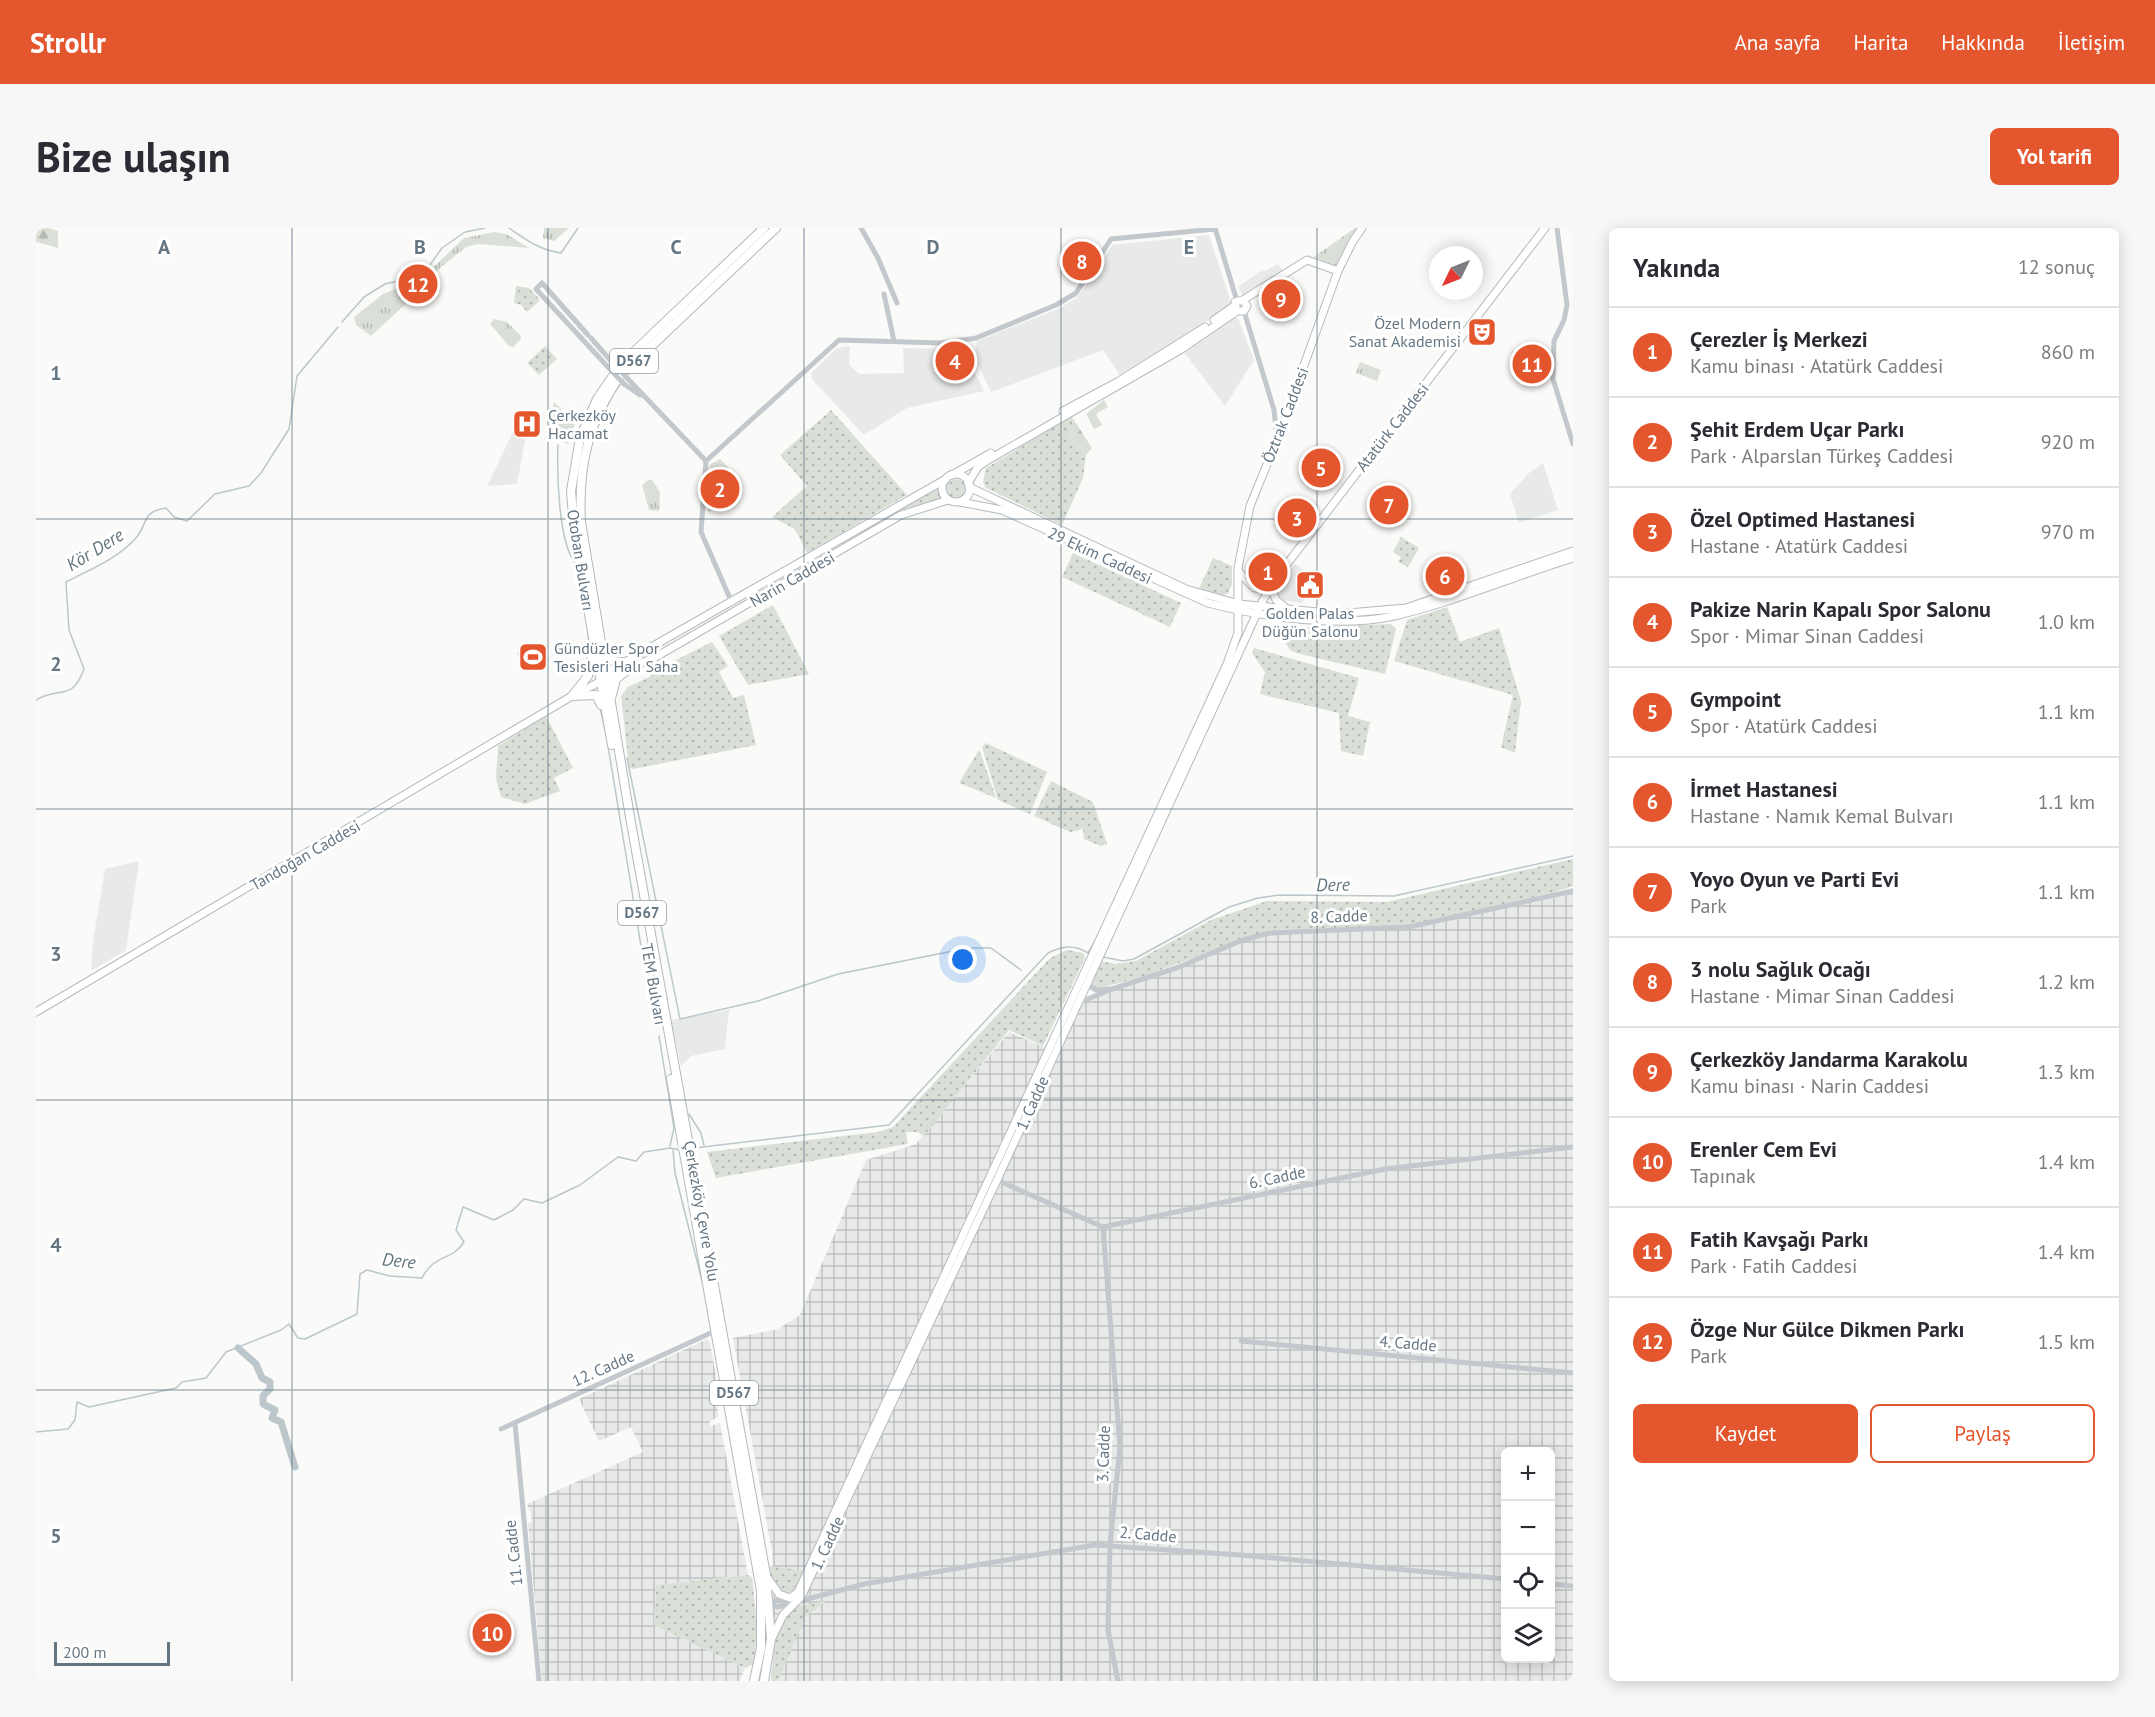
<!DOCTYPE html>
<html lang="tr">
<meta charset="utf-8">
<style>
body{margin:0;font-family:"PT Sans",sans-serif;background:#f7f7f7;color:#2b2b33}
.controls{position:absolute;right:18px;bottom:18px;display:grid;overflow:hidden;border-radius:9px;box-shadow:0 3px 15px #0003}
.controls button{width:54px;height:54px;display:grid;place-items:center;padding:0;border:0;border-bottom:2px solid #e1e1e2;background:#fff;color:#2b2b33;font:30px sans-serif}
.compass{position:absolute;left:1393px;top:18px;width:54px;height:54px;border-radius:50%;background:#fff;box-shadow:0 3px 15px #0003;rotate:227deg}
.scale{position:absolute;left:18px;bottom:15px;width:116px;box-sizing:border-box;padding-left:6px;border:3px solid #657683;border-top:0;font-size:16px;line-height:21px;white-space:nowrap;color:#657683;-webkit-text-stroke:4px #fff;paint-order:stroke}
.you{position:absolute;left:927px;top:732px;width:21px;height:21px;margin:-15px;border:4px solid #fff;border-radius:50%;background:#1a73e8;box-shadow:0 0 0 9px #1a73e833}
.badge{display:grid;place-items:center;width:39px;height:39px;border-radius:50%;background:#e4572e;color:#fff;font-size:20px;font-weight:700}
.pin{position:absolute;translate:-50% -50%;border:3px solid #fff;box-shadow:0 2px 6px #0006}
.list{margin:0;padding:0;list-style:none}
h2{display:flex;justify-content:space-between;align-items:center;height:78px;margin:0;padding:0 24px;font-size:26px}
h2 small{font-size:20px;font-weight:400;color:#7c7c81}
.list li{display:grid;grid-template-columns:39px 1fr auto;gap:18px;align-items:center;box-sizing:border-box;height:90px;padding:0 24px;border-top:2px solid #e1e1e2}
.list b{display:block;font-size:22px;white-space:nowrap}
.list p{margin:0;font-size:20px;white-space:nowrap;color:#7c7c81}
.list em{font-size:20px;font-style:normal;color:#7c7c81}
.actions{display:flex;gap:12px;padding:18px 24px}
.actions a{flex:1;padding:14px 0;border:2px solid #e4572e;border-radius:9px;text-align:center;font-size:21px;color:#e4572e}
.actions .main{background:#e4572e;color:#fff}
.icon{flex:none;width:33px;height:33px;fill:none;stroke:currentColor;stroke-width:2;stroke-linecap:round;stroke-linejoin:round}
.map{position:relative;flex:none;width:1537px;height:1453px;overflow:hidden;border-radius:9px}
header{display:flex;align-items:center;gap:36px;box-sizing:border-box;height:84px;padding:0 30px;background:#e4572e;color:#fff}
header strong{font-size:28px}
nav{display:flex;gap:33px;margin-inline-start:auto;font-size:21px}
.intro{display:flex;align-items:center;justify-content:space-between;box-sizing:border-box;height:144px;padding:0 36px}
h1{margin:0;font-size:42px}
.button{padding:15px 27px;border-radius:9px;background:#e4572e;color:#fff;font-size:21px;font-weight:700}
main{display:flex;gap:36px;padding:0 36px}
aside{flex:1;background:#fff;border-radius:9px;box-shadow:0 3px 15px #0003}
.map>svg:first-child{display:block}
</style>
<header>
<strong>Strollr</strong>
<nav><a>Ana sayfa</a><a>Harita</a><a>Hakkında</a><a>İletişim</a></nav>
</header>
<div class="intro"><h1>Bize ulaşın</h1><a class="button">Yol tarifi</a></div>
<main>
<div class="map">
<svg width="1537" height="1453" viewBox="0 0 1537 1453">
<defs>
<pattern id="industrial-grid" width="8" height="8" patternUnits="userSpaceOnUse" patternTransform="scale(1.5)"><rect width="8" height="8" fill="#e8e9e9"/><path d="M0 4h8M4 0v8" fill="none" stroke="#c0c1c2"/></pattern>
<pattern id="grass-dots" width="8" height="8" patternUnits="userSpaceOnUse" patternTransform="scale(1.5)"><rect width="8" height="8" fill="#dadfd7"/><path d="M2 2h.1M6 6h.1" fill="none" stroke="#b4b9b4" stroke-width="1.8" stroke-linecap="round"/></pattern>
<pattern id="forest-firs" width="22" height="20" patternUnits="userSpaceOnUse" patternTransform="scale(1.5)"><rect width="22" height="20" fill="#dadfd7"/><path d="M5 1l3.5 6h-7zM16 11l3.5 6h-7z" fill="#b4b9b4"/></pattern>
<pattern id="park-tufts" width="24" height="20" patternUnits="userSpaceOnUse" patternTransform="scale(1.5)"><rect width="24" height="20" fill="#dadfd7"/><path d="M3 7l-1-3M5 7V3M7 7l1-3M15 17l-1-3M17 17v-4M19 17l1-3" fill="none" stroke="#b4b9b4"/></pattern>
</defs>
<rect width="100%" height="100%" fill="#fafaf8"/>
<g fill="#e8e9e9">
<polygon points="1173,7 1195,75 1160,101 1084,147 1067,122 955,164 938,128 941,113 1022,81 1039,71 1046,63 1076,17"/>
<polygon points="1242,36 1247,43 1211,69 1207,67 1202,59 1226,42 1227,44"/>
<polygon points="1197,90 1202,90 1218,132 1189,178 1148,124"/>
<polygon points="814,118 813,136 823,146 868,145 867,120 926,121 948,163 871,180 828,207 776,151 775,145 801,120"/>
<polygon points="477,204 490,207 481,256 451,258"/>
<polygon points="1507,235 1522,282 1483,295 1474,266 1493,245"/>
<polygon points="1259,336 1282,353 1266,375 1246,372 1241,364 1242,358"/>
<polygon points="1424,337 1427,348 1391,359 1389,351 1393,347"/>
<polygon points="103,633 90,722 55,743 57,713 69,641"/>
<polygon points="693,782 689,821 655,828 645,838 635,792"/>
</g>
<g fill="url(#industrial-grid)" fill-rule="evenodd">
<path d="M1537,660V1453H734L739,1416L736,1324L697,1110L742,1101L764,1087L830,932L880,916L973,804L1008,819L1044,776L1144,736L1238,702L1373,699ZM1470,1224H1514V1430H1470Z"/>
<polygon points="671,1111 674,1115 680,1148 682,1189 673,1194 675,1198 684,1195 712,1347 620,1357 618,1397 709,1440 704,1453 506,1453 492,1295 496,1294 495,1286 491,1276 607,1224 595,1199 563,1213 543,1171"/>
</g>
<g fill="url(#grass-dots)">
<polygon points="480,58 493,60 504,72 491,84 485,77 478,75"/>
<polygon points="509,118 521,131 503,147 491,135"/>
<polygon points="795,182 871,267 771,325 759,301 736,289 771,258 744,227"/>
<polygon points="1036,188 1037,199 1033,207 1050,227 1047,250 1026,297 950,260 947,254 950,240"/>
<circle cx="920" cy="261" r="10"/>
<polygon points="903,259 906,271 872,280 615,427"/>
<polygon points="1365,309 1383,320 1372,339 1362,334 1365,329 1357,324"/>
<polygon points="1037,325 1145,375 1134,399 1026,349"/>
<polygon points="1177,330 1196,338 1196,356 1192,366 1185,367 1162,363"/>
<polygon points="737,377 773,446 712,457 683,408"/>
<polygon points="1411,379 1424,414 1463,400 1485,473 1479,525 1465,519 1477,467 1358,433 1371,392"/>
<polygon points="1355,396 1360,401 1349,446 1260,425 1254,422 1249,414 1252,400"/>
<polygon points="676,414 692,438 683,444 697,470 708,467 720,517 597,541 593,539 585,468 592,459 615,448 616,444"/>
<polygon points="1218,420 1323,450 1312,488 1334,494 1327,528 1305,523 1303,485 1224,466 1229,444 1216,425"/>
<polygon points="510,488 537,540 518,550 524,563 489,576 465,569 460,551 462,518"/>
<polygon points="950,515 1011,544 994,586 962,572 946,519"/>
<polygon points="943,522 945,526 960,570 923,555"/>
<polygon points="1015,553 1057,574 1071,616 1065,618 1048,611 1047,601 1034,604 998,588"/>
<polygon points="1537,631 1537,658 1519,664 1373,698 1234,702 1105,749 1064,760 1058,759 1056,753 1065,733 1080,736 1100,733 1175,692 1231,673 1351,674"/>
<polygon points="1031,722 1047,725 1049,730 1007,818 973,802 888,908 881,904 870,904 872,916 680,950 671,924 842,904 857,899 1014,730"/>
<path d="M733,1338L770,1343C754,1373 739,1372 733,1338Z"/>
<path d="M712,1347L716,1350C720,1380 722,1406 718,1436L709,1440L618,1397L620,1357Z"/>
<polygon points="792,1372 770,1388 742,1453 735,1452 741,1402 754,1381"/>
</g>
<g fill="url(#forest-firs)">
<polygon points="0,0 13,0 22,3 22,20 0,14"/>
<polygon points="1036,189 1056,220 1050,227 1033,207 1037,199"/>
</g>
<g fill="url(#park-tufts)">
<polygon points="508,0 533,0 518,13 507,10"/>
<polygon points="1319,0 1322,1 1301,38 1278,29"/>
<polygon points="459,4 472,7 493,20 442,16 430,19 405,39 387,60 335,108 320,97 318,89 347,66 385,51 428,10"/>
<polygon points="458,91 471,94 485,108 484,112 477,119 473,118 454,96"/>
<polygon points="1492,121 1507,129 1499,143 1475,126 1476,123"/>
<polygon points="1324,134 1345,142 1341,153 1320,145"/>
<polygon points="518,174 539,195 532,216 510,206"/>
<polygon points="684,231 706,254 674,284 672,283 671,245 674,237"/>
<polygon points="612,252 616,252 624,264 623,283 613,282 606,257"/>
</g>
<g fill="#dadfd7">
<polygon points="1068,172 1072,179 1060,186 1066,197 1058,201 1050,186"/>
<polygon points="509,416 513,433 486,441 481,424"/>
</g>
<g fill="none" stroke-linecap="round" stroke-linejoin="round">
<g stroke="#bbc7cb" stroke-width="1.5">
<path d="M473,0C490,12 504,22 525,25L542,0"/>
<polyline points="306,94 328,69 349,56 379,49 391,41 406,20 429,4 449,0"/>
<path d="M522,217C521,244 522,316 540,336"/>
<polyline points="551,397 554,425"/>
<path d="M0,472C24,458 36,474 48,441L33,402L30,354C53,342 81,331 99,311C113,296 104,284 130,280L138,289L151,293L179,266L213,258L225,245L253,201L261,148L302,99"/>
<polyline points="564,480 571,510"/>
<polyline points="572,518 605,718"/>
<polyline points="591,530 644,791 722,773 802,746 932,720 955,720 985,742"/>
<polyline points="1067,729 1087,733 1098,731 1193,679 1222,670 1244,667 1358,668 1537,628"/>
<polyline points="623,808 638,900 634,918"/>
<polyline points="653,886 665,905 668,917"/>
<path d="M658,920L853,897L1012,725C1026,718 1038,716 1052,725L1063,706"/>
<polyline points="637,922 639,945 667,1057"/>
<path d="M0,1204L32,1201L39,1192L41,1174L53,1179L140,1160L146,1154L170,1150L190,1124L245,1102L253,1096L262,1110L269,1111L321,1086L324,1046L331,1042L354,1048L386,1050C399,1025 415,1034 428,1014L420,1002L427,979L458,992L477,982L488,971L506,975L544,957L582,929L600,933L608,924L634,920L644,922"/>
</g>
<polyline stroke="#bbc7cb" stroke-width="7" points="202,1120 220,1136 226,1150 234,1154 234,1161 227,1168 227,1176 239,1182 236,1190 245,1194 259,1239"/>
<g stroke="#b5babe" stroke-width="9">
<g id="major">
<polyline points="1207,72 1271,32 1302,43"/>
<polyline points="1178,92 1198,78"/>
<polyline points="1027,183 1083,153 1169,99"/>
<circle cx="920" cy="260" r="14"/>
<polyline points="916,247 955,225"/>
<polyline points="932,255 942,239 952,232 1144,122 1201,83 1208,83 1211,78 1207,72 1199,74 1201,83"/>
<polyline points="933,259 1150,361 1203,376 1301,386 1370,380 1537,323"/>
<path d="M924,274L966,282L1172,375C1226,389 1302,400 1358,388C1419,374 1478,348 1537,330"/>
<polyline points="1203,344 1218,360 1227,360 1236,354"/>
<polyline points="1235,359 1240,372 1250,380"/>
<polyline points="568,446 910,251"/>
<polyline points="0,784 536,468 585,443 618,430 865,287 912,272"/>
<polyline points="731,1349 743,1366 754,1370 762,1364 1191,436 1202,405 1202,340 1214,278 1241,212 1302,43 1317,13 1326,0"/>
<polyline points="736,1410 747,1387 765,1369 961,952 1227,372 1241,349 1509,0"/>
</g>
</g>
<g stroke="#b4b9bd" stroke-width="10">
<g id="highway">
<polyline points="569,423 574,432 590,435"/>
<polyline points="576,467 580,451 593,441"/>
<polyline points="536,468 552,448 556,427"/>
<polyline points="536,468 560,467 565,477"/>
<polyline points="576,517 538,301 535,263 544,210 561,171 585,136 728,0"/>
<polyline points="635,851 725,1363 725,1420 718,1453"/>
<path d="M728,1453L735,1411L730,1347L594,589L545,294C542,239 552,193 585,147L740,0"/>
</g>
</g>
<g stroke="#c3c8cc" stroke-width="5">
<polyline points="825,0 842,30 861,75"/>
<polyline points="1179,0 1201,73"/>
<polyline points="1521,0 1531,77 1528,92 1518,113 1517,151 1537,216"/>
<polyline points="848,66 858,113"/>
<polyline points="1208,83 1238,182 1241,210"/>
<polyline points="552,107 506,55 500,61 571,138"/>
<polyline points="555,110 575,133"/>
<polyline points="592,151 670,233"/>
<polyline points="588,156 604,167"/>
<polyline points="696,375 665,304 670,233 803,112 905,115 940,110 1020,77 1040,65 1075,11 1179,1"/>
<polyline points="1076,761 1143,739 1204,713 1233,705 1373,699 1537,663"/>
<polyline points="1042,775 1076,761 1060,762 1055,759 1053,752"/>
<polyline points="961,952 1067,999 1349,941 1537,919"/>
<polyline points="1067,999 1084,1219 1074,1317 1072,1402 1082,1453"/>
<polyline points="1205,1113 1537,1145"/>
<polyline points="479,1195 503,1453"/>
<polyline points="465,1201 679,1103"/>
<polyline points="1514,1356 1537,1358"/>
<polyline points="732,1373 741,1379 828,1356 1059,1317 1204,1327 1470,1351"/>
<polyline points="732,1379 738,1373 753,1370"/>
</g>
<use href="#major" stroke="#fff" stroke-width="7"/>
<use href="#highway" stroke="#fff" stroke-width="8"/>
<g stroke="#c3c8cc" stroke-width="5">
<polyline points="575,133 592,151"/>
<polyline points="571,138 588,156"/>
</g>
</g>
<path fill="none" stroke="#657683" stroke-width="1.5" stroke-opacity="0.55" d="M256,0V1453M512,0V1453M768,0V1453M1025,0V1453M1281,0V1453M0,291H1537M0,581H1537M0,872H1537M0,1162H1537"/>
<defs>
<g id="theatre-square" transform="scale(1.5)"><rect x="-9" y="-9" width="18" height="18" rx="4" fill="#e4572e" stroke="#fff"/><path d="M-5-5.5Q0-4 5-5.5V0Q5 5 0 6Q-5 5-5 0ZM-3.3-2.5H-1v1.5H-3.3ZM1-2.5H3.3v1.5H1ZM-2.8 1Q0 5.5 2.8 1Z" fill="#fff"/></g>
<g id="hospital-square" transform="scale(1.5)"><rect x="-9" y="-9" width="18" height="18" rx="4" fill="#e4572e" stroke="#fff"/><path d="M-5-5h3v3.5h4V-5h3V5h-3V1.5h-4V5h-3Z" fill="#fff"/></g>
<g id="civic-square" transform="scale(1.5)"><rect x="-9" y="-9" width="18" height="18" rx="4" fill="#e4572e" stroke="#fff"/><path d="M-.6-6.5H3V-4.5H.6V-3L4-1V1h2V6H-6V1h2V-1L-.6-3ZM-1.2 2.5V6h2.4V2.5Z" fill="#fff"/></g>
<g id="stadium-square" transform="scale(1.5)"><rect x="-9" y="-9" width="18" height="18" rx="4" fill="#e4572e" stroke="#fff"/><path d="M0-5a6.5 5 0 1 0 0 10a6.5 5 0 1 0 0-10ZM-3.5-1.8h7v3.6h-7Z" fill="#fff"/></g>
</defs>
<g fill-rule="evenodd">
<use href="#theatre-square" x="1446" y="104"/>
<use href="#hospital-square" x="491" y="196"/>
<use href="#civic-square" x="1274" y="357"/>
<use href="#stadium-square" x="497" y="429"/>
</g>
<g text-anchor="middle" stroke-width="6" stroke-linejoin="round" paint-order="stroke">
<g fill="#fff" stroke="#939fa8" stroke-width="1.5">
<rect x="574" y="121" width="48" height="24" rx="4.5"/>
<rect x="582" y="673" width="48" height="24" rx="4.5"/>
<rect x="674" y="1153" width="48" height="24" rx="4.5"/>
</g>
<g font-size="15" font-weight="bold" fill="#657683">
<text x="598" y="138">D567</text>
<text x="606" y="690">D567</text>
<text x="698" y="1170">D567</text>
</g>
<g font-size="16" fill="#657683" stroke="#fff" text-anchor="start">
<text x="1425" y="101" text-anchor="end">Özel Modern<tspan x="1425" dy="18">Sanat Akademisi</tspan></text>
<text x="512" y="193">Çerkezköy<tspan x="512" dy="18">Hacamat</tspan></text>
<text x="1274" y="391" text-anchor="middle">Golden Palas<tspan x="1274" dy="18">Düğün Salonu</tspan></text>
<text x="518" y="426">Gündüzler Spor<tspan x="518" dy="18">Tesisleri Halı Saha</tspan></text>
</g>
<g font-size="16" fill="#657683" stroke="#fff">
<text transform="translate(1249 187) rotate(-69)" y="6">Öztrak Caddesi</text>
<text transform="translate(1356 199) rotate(-52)" y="6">Atatürk Caddesi</text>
<text transform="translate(1064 327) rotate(25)" y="6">29 Ekim Caddesi</text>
<text transform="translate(545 332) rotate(81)" y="6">Otoban Bulvarı</text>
<text transform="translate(756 351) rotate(-30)" y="6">Narin Caddesi</text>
<text transform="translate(269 627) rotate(-30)" y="6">Tandoğan Caddesi</text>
<text transform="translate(1303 688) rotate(-2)" y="6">8. Cadde</text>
<text transform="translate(618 756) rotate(80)" y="6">TEM Bulvarı</text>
<text transform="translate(996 875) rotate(-66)" y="6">1. Cadde</text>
<text transform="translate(1241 949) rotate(-12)" y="6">6. Cadde</text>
<text transform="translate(666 983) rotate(80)" y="6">Çerkezköy Çevre Yolu</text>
<text transform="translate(1372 1115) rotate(5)" y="6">4. Cadde</text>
<text transform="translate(567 1140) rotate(-24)" y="6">12. Cadde</text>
<text transform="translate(1067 1226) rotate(-88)" y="6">3. Cadde</text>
<text transform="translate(1112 1306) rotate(5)" y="6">2. Cadde</text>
<text transform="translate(791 1315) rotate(-65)" y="6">1. Cadde</text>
<text transform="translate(477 1325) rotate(-96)" y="6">11. Cadde</text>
</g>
<g font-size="18" font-style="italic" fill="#60757c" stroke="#fff">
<text transform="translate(59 322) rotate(-32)" y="6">Kör Dere</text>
<text transform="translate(1297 657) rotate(-1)" y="6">Dere</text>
<text transform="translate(363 1033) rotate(6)" y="6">Dere</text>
</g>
</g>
<g font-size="20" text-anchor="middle" font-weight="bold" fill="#657683" stroke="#fff" stroke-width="6" stroke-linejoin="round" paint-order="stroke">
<text x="128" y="26">A</text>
<text x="384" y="26">B</text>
<text x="640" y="26">C</text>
<text x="897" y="26">D</text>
<text x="1153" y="26">E</text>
<text x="20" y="152">1</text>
<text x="20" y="443">2</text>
<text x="20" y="733">3</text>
<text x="20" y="1024">4</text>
<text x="20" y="1315">5</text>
</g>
</svg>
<div class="controls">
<button>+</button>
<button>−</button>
<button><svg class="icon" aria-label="locate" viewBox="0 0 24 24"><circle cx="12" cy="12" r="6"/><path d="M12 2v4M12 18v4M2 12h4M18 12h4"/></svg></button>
<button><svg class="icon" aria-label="layers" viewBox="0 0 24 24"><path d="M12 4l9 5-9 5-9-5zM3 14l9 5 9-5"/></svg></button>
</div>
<svg class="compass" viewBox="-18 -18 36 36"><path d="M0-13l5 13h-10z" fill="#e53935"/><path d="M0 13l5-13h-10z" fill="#7c7c81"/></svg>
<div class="scale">200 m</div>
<div class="you"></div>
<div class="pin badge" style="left:1232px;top:344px">1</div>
<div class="pin badge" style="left:684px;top:261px">2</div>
<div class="pin badge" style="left:1261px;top:290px">3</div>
<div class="pin badge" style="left:919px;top:133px">4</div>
<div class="pin badge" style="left:1285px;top:240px">5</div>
<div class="pin badge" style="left:1409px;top:348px">6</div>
<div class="pin badge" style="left:1353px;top:277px">7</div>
<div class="pin badge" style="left:1046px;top:33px">8</div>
<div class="pin badge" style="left:1245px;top:71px">9</div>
<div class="pin badge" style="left:456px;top:1405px">10</div>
<div class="pin badge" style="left:1496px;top:136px">11</div>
<div class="pin badge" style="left:382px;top:56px">12</div>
</div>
<aside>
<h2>Yakında<small>12 sonuç</small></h2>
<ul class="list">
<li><span class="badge">1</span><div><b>Çerezler İş Merkezi</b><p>Kamu binası · Atatürk Caddesi</p></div><em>860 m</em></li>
<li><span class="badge">2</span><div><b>Şehit Erdem Uçar Parkı</b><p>Park · Alparslan Türkeş Caddesi</p></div><em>920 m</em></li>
<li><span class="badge">3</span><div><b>Özel Optimed Hastanesi</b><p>Hastane · Atatürk Caddesi</p></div><em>970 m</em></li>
<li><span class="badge">4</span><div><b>Pakize Narin Kapalı Spor Salonu</b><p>Spor · Mimar Sinan Caddesi</p></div><em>1.0 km</em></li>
<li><span class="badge">5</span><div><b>Gympoint</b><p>Spor · Atatürk Caddesi</p></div><em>1.1 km</em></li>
<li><span class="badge">6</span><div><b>İrmet Hastanesi</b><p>Hastane · Namık Kemal Bulvarı</p></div><em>1.1 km</em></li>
<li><span class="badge">7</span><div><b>Yoyo Oyun ve Parti Evi</b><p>Park</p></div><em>1.1 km</em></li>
<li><span class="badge">8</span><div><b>3 nolu Sağlık Ocağı</b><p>Hastane · Mimar Sinan Caddesi</p></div><em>1.2 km</em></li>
<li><span class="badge">9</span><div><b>Çerkezköy Jandarma Karakolu</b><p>Kamu binası · Narin Caddesi</p></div><em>1.3 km</em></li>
<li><span class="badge">10</span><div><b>Erenler Cem Evi</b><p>Tapınak</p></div><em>1.4 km</em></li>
<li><span class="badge">11</span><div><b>Fatih Kavşağı Parkı</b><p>Park · Fatih Caddesi</p></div><em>1.4 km</em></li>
<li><span class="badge">12</span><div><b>Özge Nur Gülce Dikmen Parkı</b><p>Park</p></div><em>1.5 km</em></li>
</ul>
<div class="actions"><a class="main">Kaydet</a><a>Paylaş</a></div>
</aside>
</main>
